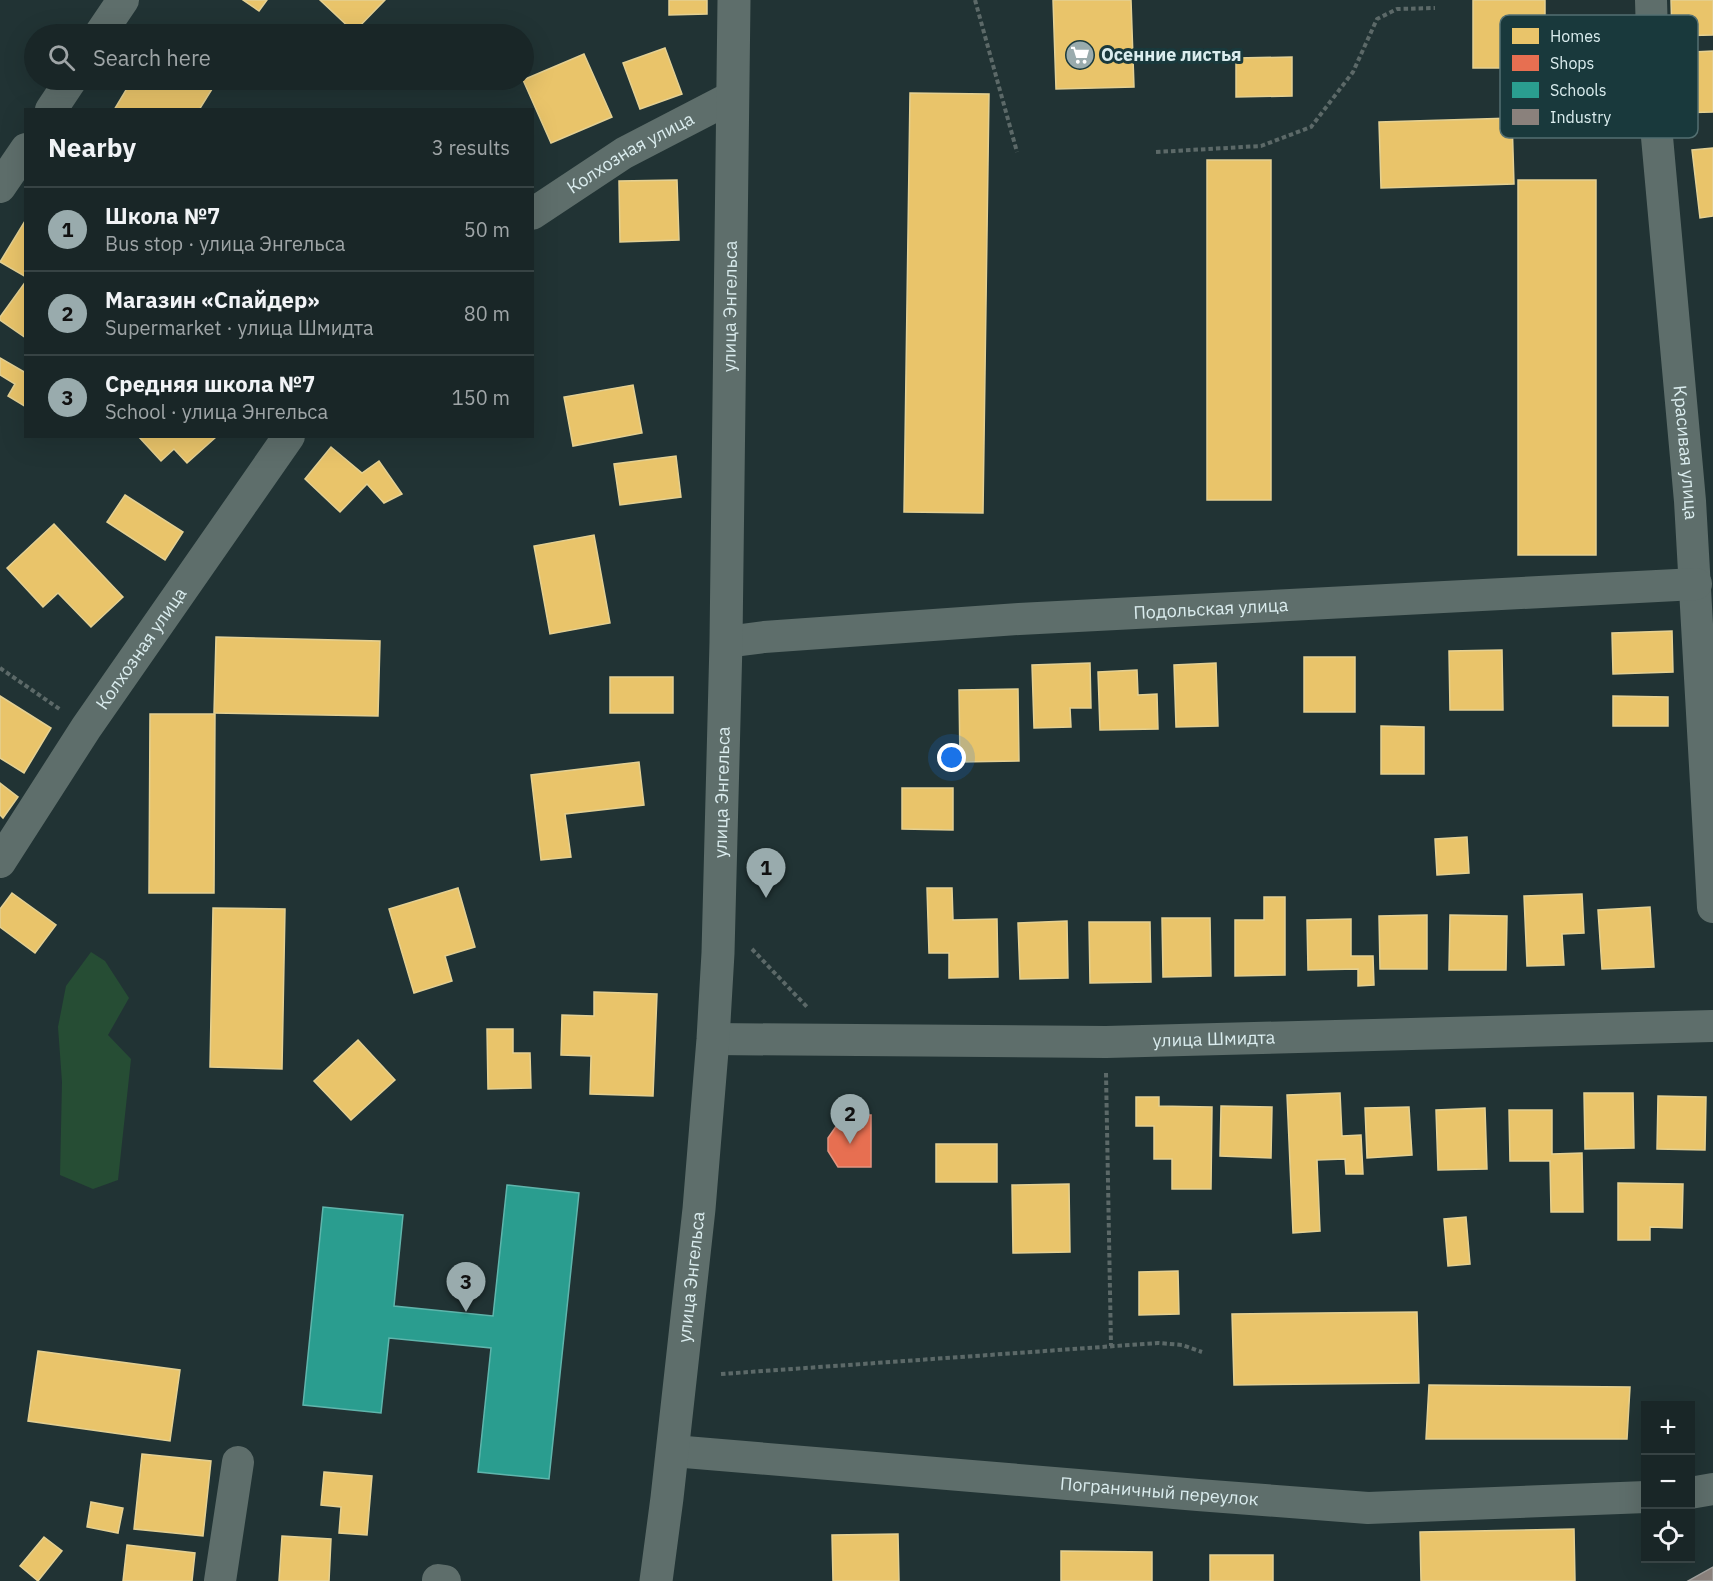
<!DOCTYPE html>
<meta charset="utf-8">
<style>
body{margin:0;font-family:"IBM Plex Sans",sans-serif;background:#222e2f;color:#f1f3f6}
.controls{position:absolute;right:18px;bottom:18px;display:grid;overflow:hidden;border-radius:0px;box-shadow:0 6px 24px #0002}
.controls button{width:54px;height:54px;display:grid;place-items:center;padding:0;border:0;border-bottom:2px solid #374344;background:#192627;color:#f1f3f6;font:30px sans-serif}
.you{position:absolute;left:952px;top:758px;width:21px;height:21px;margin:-15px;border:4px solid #fff;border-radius:50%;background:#1a73e8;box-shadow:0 0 0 9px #1a73e833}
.badge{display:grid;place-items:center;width:39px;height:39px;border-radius:50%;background:#99abad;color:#111;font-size:20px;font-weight:700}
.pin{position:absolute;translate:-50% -50px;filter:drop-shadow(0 2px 3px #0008)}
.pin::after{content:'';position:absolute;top:32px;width:21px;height:18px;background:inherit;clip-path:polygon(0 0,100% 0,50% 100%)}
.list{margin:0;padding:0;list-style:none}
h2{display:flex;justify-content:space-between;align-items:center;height:78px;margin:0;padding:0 24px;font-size:26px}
h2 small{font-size:20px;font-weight:400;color:#9fa5a7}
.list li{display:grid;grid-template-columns:39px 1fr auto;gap:18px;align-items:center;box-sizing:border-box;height:84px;padding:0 24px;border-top:2px solid #374344}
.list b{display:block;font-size:22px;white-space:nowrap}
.list p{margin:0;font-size:20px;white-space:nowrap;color:#9fa5a7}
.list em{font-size:20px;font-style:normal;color:#9fa5a7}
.icon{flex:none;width:33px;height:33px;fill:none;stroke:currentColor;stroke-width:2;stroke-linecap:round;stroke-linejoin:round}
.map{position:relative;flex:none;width:1713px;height:1581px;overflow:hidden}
.search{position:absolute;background:#192627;box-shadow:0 6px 24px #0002;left:24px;top:24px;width:510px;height:66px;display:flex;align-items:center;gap:15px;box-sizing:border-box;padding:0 21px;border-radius:33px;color:#9fa5a7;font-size:22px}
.panel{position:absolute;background:#192627;box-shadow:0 6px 24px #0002;left:24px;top:108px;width:510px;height:330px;border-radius:0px}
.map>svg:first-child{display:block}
</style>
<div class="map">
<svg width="1713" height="1581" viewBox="0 0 1713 1581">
<rect width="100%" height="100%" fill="#213334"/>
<polygon fill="#264d34" points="91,952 105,961 129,998 108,1035 131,1059 118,1180 93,1189 60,1175 62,1082 58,1027 66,986"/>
<g fill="#e9c46a" stroke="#e4d092" stroke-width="1.5">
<polygon points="243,0 267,0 259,11"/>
<polygon points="320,0 385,0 354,32"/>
<polygon points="669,0 707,0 707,14 669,15"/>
<polygon points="1053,0 1131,0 1134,87 1056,89"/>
<rect x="1473" y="0" width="72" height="68"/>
<polygon points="1671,0 1713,0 1713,35 1672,36"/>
<polygon points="665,48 682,94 640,109 623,63"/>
<polygon points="1713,51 1713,112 1675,113 1673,53"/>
<polygon points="584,54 612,117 551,143 523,80"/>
<polygon points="1292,57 1292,96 1236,97 1236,58"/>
<polygon points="132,80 215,80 217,81 199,110 114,110"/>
<polygon points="910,93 989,94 983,513 904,512"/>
<polygon points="1512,118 1514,184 1381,188 1379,122"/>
<polygon points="1713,148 1713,216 1700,218 1692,150"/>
<rect x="1207" y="160" width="64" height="340"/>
<polygon points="677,180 679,240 620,242 619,181"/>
<rect x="1518" y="180" width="78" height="375"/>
<polygon points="25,221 26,222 26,277 0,262"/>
<polygon points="26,281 26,338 0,320 0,317"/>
<polygon points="0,358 26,373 26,407 8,396 15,384 0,375"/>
<polygon points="633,385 642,433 573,446 564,397"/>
<polygon points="138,436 215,436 216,437 187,463 174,449 161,461"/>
<polygon points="331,447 362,473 379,461 402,494 384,503 367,484 340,512 305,479"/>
<polygon points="676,456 681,497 620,505 614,464"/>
<polygon points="125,495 183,532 165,560 107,522"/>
<polygon points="54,524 123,597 91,627 58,593 43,607 7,568"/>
<polygon points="594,535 610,623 550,634 534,546"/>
<polygon points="1672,631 1673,672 1613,674 1612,633"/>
<polygon points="216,637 380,641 378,716 214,713"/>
<polygon points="1502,650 1503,710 1450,710 1449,651"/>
<rect x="1304" y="657" width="51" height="55"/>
<polygon points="1090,663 1091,708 1070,708 1071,727 1034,728 1032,665"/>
<polygon points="1216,663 1218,726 1176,727 1174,665"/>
<polygon points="1137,670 1138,695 1157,694 1158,729 1100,730 1098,672"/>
<rect x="610" y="677" width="63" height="36"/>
<polygon points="1018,689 1019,761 960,762 959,690"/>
<polygon points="0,696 51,728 24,773 0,758"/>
<polygon points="1613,696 1668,697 1668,726 1613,726"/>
<polygon points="150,714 215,714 214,893 149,893"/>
<polygon points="1381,726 1424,727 1424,774 1381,774"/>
<polygon points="639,762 644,805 565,814 571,857 541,860 531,775"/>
<polygon points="0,783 18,797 3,818 0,815"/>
<polygon points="902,788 953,788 953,830 902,829"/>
<polygon points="1467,837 1469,873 1437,875 1435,839"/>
<polygon points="458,888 475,947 445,956 452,981 414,993 389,909"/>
<polygon points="927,888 952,888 953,920 997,919 998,977 949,978 949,953 929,953"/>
<polygon points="12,893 56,925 35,953 0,927 0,909"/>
<polygon points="1582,894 1584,933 1562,934 1564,965 1527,966 1524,896"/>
<polygon points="1264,897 1285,897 1285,975 1235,976 1235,920 1264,920"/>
<polygon points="1650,907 1654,967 1602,969 1598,910"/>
<polygon points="213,908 285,909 282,1069 210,1067"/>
<polygon points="1427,915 1427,969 1380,969 1379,916"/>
<polygon points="1450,915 1507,916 1506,970 1449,970"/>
<polygon points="1162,918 1210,918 1211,976 1163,977"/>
<polygon points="1351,919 1351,956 1373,956 1374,985 1358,986 1358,969 1308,970 1307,920"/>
<polygon points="1067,921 1068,978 1020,979 1018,923"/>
<polygon points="1089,922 1150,922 1151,982 1090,983"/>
<polygon points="594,992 657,994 653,1096 590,1094 591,1056 561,1055 562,1015 594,1016"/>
<polygon points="487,1029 513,1029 513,1053 530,1053 531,1088 488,1089"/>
<polygon points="358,1040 395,1080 351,1120 314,1081"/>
<polygon points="1340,1093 1342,1136 1361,1135 1363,1174 1346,1174 1345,1159 1317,1160 1320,1231 1293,1233 1287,1095"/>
<polygon points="1584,1093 1633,1093 1634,1148 1585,1149"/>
<polygon points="1658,1096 1706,1097 1705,1150 1657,1149"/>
<polygon points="1136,1097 1159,1097 1159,1106 1212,1107 1211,1189 1172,1189 1172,1159 1154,1159 1154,1126 1136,1126"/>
<polygon points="1221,1106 1272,1107 1271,1158 1220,1156"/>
<polygon points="1409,1107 1412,1155 1367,1158 1365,1108"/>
<polygon points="1485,1108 1487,1169 1438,1170 1436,1110"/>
<polygon points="1509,1110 1552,1110 1552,1154 1582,1153 1583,1212 1551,1212 1550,1161 1510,1161"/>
<rect x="936" y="1144" width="61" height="38"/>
<polygon points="1618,1183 1683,1184 1682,1228 1650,1227 1650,1240 1618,1240"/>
<polygon points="1069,1184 1070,1252 1013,1253 1012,1185"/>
<polygon points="1466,1217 1470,1264 1448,1266 1444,1219"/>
<polygon points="1178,1271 1179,1314 1139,1315 1139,1272"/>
<polygon points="1417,1312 1419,1383 1234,1385 1232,1314"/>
<polygon points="38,1351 180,1370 170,1441 28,1421"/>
<polygon points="1429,1385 1630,1387 1627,1439 1426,1439"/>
<polygon points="142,1454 211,1461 203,1536 134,1529"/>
<polygon points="324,1472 372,1476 367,1535 339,1533 341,1507 321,1505"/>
<polygon points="91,1502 123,1508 118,1533 87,1527"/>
<polygon points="1574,1529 1575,1581 1421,1581 1420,1532"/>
<polygon points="898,1534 899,1581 833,1581 832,1535"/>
<polygon points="282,1536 331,1539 329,1581 279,1581"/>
<polygon points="44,1537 62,1551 38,1581 20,1566"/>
<polygon points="127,1545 195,1553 192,1581 123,1581"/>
<polygon points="1061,1551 1152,1552 1152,1581 1061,1581"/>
<rect x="1210" y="1555" width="63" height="26"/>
</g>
<polygon fill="#e76f51" stroke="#e39480" stroke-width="1.5" points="844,1115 871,1115 871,1167 838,1167 828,1151 828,1138"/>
<polygon fill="#2a9d8f" stroke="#5fb5ac" stroke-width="1.5" points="507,1185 579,1193 549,1479 478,1472 491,1348 389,1338 381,1413 303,1405 323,1207 403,1215 394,1306 493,1316"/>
<polygon fill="#8a817c" stroke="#a2a19e" stroke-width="1.5" points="1713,1567 1713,1581 1688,1581"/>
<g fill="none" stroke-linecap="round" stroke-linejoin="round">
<g stroke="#5c6968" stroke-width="4" stroke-dasharray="4.5 3" stroke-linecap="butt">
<polyline points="975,0 1017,152"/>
<polyline points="1156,152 1261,146 1311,127 1353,72 1377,19 1397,9 1435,8"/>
<polyline points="0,668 61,710"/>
<polyline points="752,949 807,1007"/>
<polyline points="1106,1073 1111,1346"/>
<polyline points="721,1374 1158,1343 1182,1345 1202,1352"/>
</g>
<g stroke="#5e6e6b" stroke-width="32">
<path id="s1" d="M1651,0L1654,104L1690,501L1713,907"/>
<polyline points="100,34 123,0"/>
<polyline points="51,110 71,80"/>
<polyline points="0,187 26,149"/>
<path id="s2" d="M532,214L624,153L732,97"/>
<path id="s3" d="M726,642L764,637L1019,619L1696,584"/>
<path id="s4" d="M0,862L86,728L289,436"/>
<path id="s5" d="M713,1039L1106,1042L1713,1026"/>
<path id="s6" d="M673,1451L1198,1495L1368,1508L1646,1497"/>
<polyline points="1690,1493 1713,1489"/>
<polyline points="438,1580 445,1581"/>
<polyline points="220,1581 238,1462"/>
</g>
<path stroke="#5e6e6b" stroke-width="33" id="s7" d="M656,1581L667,1498L699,1209L713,1039L718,953L726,642L734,0"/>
</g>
<defs>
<g id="supermarket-disc" transform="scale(1.5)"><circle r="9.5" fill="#99abad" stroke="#19393c"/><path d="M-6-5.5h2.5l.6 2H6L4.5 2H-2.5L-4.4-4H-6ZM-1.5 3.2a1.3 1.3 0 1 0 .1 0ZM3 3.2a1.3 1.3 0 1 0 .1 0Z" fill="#fff"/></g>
</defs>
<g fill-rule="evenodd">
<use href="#supermarket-disc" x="1080" y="55"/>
</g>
<g text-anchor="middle" stroke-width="6" stroke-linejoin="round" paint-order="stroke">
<g font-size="18" font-weight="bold" fill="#daecee" stroke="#19393c" text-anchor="start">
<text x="1101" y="61">Осенние листья</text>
</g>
<g font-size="18" fill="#daecee" stroke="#19393c">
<text dy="6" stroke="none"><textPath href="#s2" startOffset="116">Колхозная улица</textPath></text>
<text dy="6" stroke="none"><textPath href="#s7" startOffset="1278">улица Энгельса</textPath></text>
<text dy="6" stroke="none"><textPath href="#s1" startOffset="454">Красивая улица</textPath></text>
<text dy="6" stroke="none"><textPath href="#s3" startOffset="486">Подольская улица</textPath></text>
<text dy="6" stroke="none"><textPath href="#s4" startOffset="256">Колхозная улица</textPath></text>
<text dy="6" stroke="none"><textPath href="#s7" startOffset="792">улица Энгельса</textPath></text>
<text dy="6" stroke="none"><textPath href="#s5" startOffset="501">улица Шмидта</textPath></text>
<text dy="6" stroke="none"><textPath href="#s7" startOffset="306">улица Энгельса</textPath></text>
<text dy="6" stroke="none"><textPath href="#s6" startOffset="488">Пограничный переулок</textPath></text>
</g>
</g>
<rect x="1500" y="15" width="198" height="123" rx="9" fill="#19393c" stroke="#536f71" stroke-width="1.5"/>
<rect x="1512" y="28" width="27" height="16" fill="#e9c46a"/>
<rect x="1512" y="55" width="27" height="16" fill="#e76f51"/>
<rect x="1512" y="82" width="27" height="16" fill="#2a9d8f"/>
<rect x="1512" y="109" width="27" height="16" fill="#8a817c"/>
<g font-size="16" fill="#daecee">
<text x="1550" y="42">Homes</text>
<text x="1550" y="69">Shops</text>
<text x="1550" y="96">Schools</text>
<text x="1550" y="123">Industry</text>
</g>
</svg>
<div class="controls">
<button>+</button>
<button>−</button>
<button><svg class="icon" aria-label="locate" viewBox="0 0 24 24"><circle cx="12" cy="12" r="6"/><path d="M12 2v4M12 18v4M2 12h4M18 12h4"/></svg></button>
</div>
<div class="you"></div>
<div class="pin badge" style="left:766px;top:898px">1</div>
<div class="pin badge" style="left:850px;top:1144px">2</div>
<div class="pin badge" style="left:466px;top:1312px">3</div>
<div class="search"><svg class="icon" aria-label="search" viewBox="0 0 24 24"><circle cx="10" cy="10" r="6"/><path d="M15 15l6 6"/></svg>Search here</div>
<section class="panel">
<h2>Nearby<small>3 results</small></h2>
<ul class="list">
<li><span class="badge">1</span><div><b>Школа №7</b><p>Bus stop · улица Энгельса</p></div><em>50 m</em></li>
<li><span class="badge">2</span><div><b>Магазин «Спайдер»</b><p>Supermarket · улица Шмидта</p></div><em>80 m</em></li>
<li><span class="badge">3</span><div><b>Средняя школа №7</b><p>School · улица Энгельса</p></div><em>150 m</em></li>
</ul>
</section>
</div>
